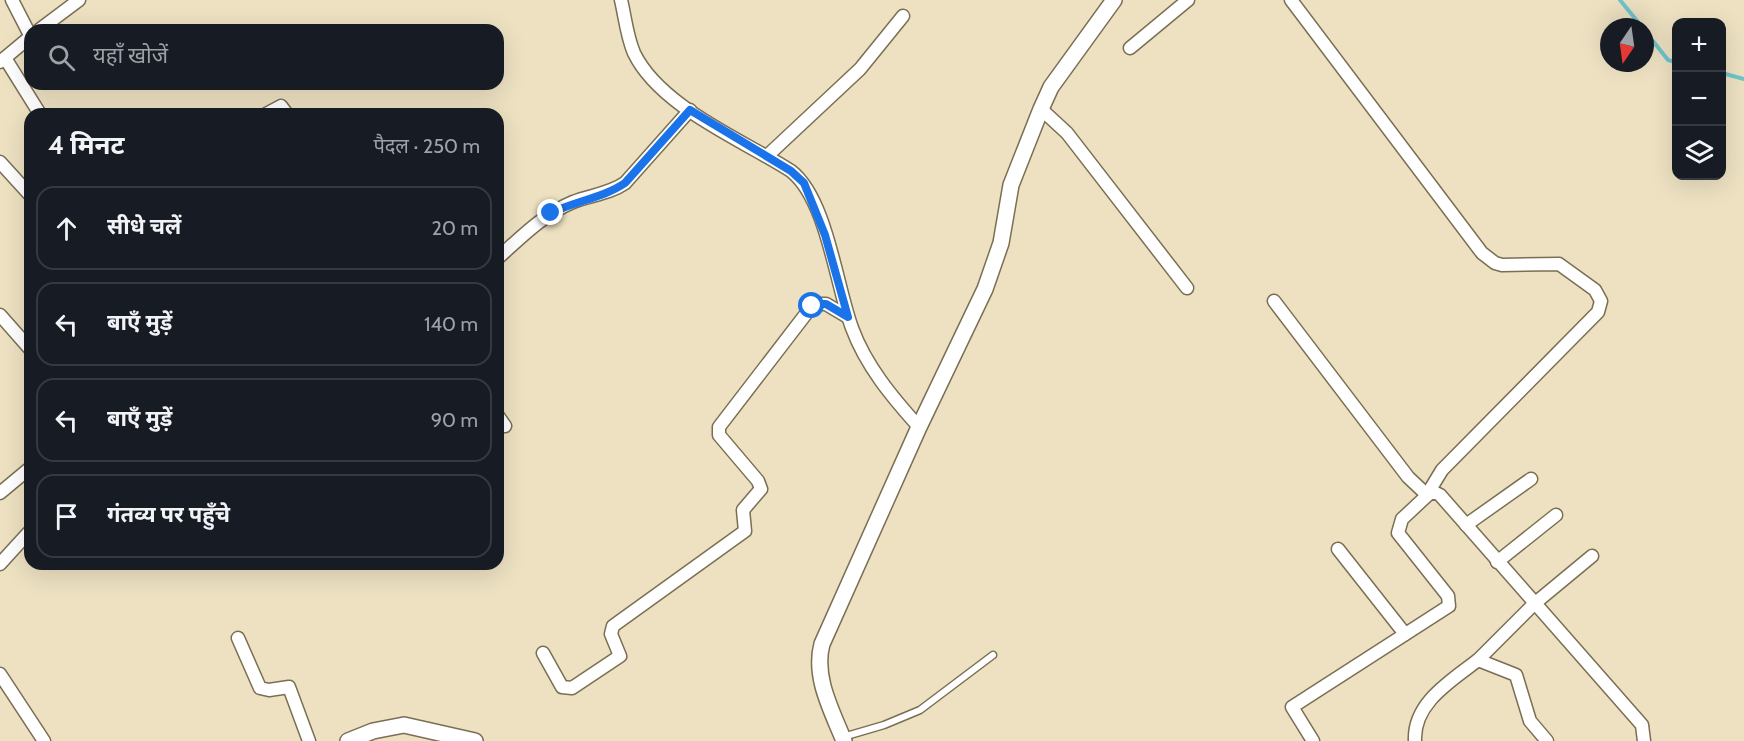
<!DOCTYPE html>
<html lang="hi">
<meta charset="utf-8">
<style>
body{margin:0;font-family:Cabin,"Noto Sans Devanagari",sans-serif;background:#20242c;color:#f1f3f6}
.controls{position:absolute;right:18px;top:18px;display:grid;overflow:hidden;border-radius:12px;box-shadow:0 6px 24px #0002}
.controls button{width:54px;height:54px;display:grid;place-items:center;padding:0;border:0;border-bottom:2px solid #363941;background:#171b24;color:#f1f3f6;font:30px sans-serif}
.compass{position:absolute;left:1600px;top:18px;width:54px;height:54px;border-radius:50%;background:#171b24;box-shadow:0 6px 24px #0002;rotate:193deg}
.stop{position:absolute;width:18px;height:18px;margin:-14px;border:4px solid #1a73e8;border-radius:50%;background:#fff}
.stop.end{background:#1a73e8;border-color:#fff;box-shadow:0 2px 6px #0008}
.list{margin:0;padding:0;list-style:none}
h2{display:flex;justify-content:space-between;align-items:center;height:78px;margin:0;padding:0 24px;font-size:26px}
h2 small{font-size:20px;font-weight:400;color:#9ea1a6}
.list li{display:grid;grid-template-columns:39px 1fr auto;gap:18px;align-items:center;box-sizing:border-box;height:84px;margin:0 12px 12px;padding:0 12px;border:2px solid #363941;border-radius:18px}
.list b{display:block;font-size:22px;white-space:nowrap}
.list em{font-size:20px;font-style:normal;color:#9ea1a6}
.icon{flex:none;width:33px;height:33px;fill:none;stroke:currentColor;stroke-width:2;stroke-linecap:round;stroke-linejoin:round}
.map{position:relative;flex:none;width:1744px;height:741px;overflow:hidden}
.search{position:absolute;background:#171b24;box-shadow:0 6px 24px #0002;left:24px;top:24px;width:480px;height:66px;display:flex;align-items:center;gap:15px;box-sizing:border-box;padding:0 21px;border-radius:18px;color:#9ea1a6;font-size:22px}
.panel{position:absolute;background:#171b24;box-shadow:0 6px 24px #0002;left:24px;top:108px;width:480px;height:462px;border-radius:18px}
.map>svg:first-child{display:block}
</style>
<div class="map">
<svg width="1744" height="741" viewBox="0 0 1744 741">
<rect width="100%" height="100%" fill="#ede1c2"/>
<g fill="none" stroke-linecap="round" stroke-linejoin="round">
<g stroke="#6fc5cb" stroke-width="4">
<polyline points="1620,0 1642,27"/>
<polyline points="1645,31 1668,60 1676,62"/>
<polyline points="1722,73 1744,79"/>
</g>
<g stroke="#7a6e53" stroke-width="9">
<polyline id="service" points="843,737 884,725 920,710 993,655"/>
</g>
<g stroke="#7a6e53" stroke-width="15">
<g id="minor">
<polyline points="12,0 30,35"/>
<path d="M621,0C625,17 627,37 634,53C660,107 743,140 791,171C827,199 836,285 852,328C866,366 892,397 919,427"/>
<polyline points="1291,0 1482,253 1495,263 1502,265 1559,264 1595,290 1601,301 1598,312 1442,470 1428,493"/>
<polyline points="39,30 79,0"/>
<polyline points="1130,48 1188,0"/>
<polyline points="5,58 40,114"/>
<polyline points="0,62 30,37"/>
<polyline points="1041,109 1067,133 1187,288"/>
<polyline points="266,114 281,106 287,114"/>
<polyline points="767,156 860,69 903,16"/>
<polyline points="0,162 30,195"/>
<path d="M498,258C521,237 544,214 573,202C591,195 609,194 625,183L690,110"/>
<polyline points="1274,301 1408,477 1426,494"/>
<polyline points="0,315 30,349"/>
<polyline points="498,416 505,426"/>
<polyline points="0,493 30,468"/>
<polyline points="1466,525 1531,479"/>
<polyline points="1338,549 1405,634"/>
<polyline points="1497,562 1556,515"/>
<polyline points="0,564 30,531"/>
<polyline points="238,638 260,688 269,690 289,687 309,741"/>
<polyline points="543,653 562,687 572,688 620,656 611,634 613,626 745,531 743,510 761,489 758,481 719,435 719,427 812,306 816,304 826,304 848,317"/>
<polyline points="1478,660 1534,604 1592,556"/>
<polyline points="0,674 44,741"/>
<polyline points="1313,741 1292,707 1449,606 1448,596 1398,533 1402,519 1432,491 1440,495 1642,725 1644,741"/>
<path d="M1415,741C1413,703 1451,681 1478,660L1516,675L1530,721L1547,741"/>
</g>
</g>
<g stroke="#7a6e53" stroke-width="18">
<g id="tertiary">
<polyline points="348,741 373,731 404,725 475,741"/>
<path d="M844,741C832,711 813,677 822,644L919,427L985,289L1001,243L1011,185L1041,109L1051,87L1114,0"/>
</g>
</g>
<use href="#service" stroke="#fff" stroke-width="6"/>
<use href="#minor" stroke="#fff" stroke-width="12"/>
<use href="#tertiary" stroke="#fff" stroke-width="15"/>
</g>
<g fill="none" stroke-linecap="round" stroke-linejoin="round">
<path stroke="#1a73e8" stroke-width="8" d="M551,213C575,201 603,198 625,183L690,110L791,171L804,183L825,235L848,317L826,304H816L812,306"/>
</g>
</svg>
<div class="controls">
<button>+</button>
<button>−</button>
<button><svg class="icon" aria-label="layers" viewBox="0 0 24 24"><path d="M12 4l9 5-9 5-9-5zM3 14l9 5 9-5"/></svg></button>
</div>
<svg class="compass" viewBox="-18 -18 36 36"><path d="M0-13l5 13h-10z" fill="#e53935"/><path d="M0 13l5-13h-10z" fill="#9ea1a6"/></svg>
<div class="stop" style="left:812px;top:306px"></div>
<div class="stop end" style="left:551px;top:213px"></div>
<div class="search"><svg class="icon" aria-label="search" viewBox="0 0 24 24"><circle cx="10" cy="10" r="6"/><path d="M15 15l6 6"/></svg>यहाँ खोजें</div>
<section class="panel">
<h2>4 मिनट<small>पैदल · 250 m</small></h2>
<ul class="list">
<li><svg class="icon" aria-label="ahead" viewBox="0 0 24 24"><path d="M12 20V5M6 11l6-6 6 6"/></svg><div><b>सीधे चलें</b></div><em>20 m</em></li>
<li><svg class="icon" aria-label="left" viewBox="0 0 24 24"><path d="M17 20v-9H6M10 6l-5 5 5 5"/></svg><div><b>बाएँ मुड़ें</b></div><em>140 m</em></li>
<li><svg class="icon" aria-label="left" viewBox="0 0 24 24"><path d="M17 20v-9H6M10 6l-5 5 5 5"/></svg><div><b>बाएँ मुड़ें</b></div><em>90 m</em></li>
<li><svg class="icon" aria-label="arrive" viewBox="0 0 24 24"><path d="M6 21V4h12l-3 4 3 4H6"/></svg><div><b>गंतव्य पर पहुँचे</b></div></li>
</ul>
</section>
</div>
